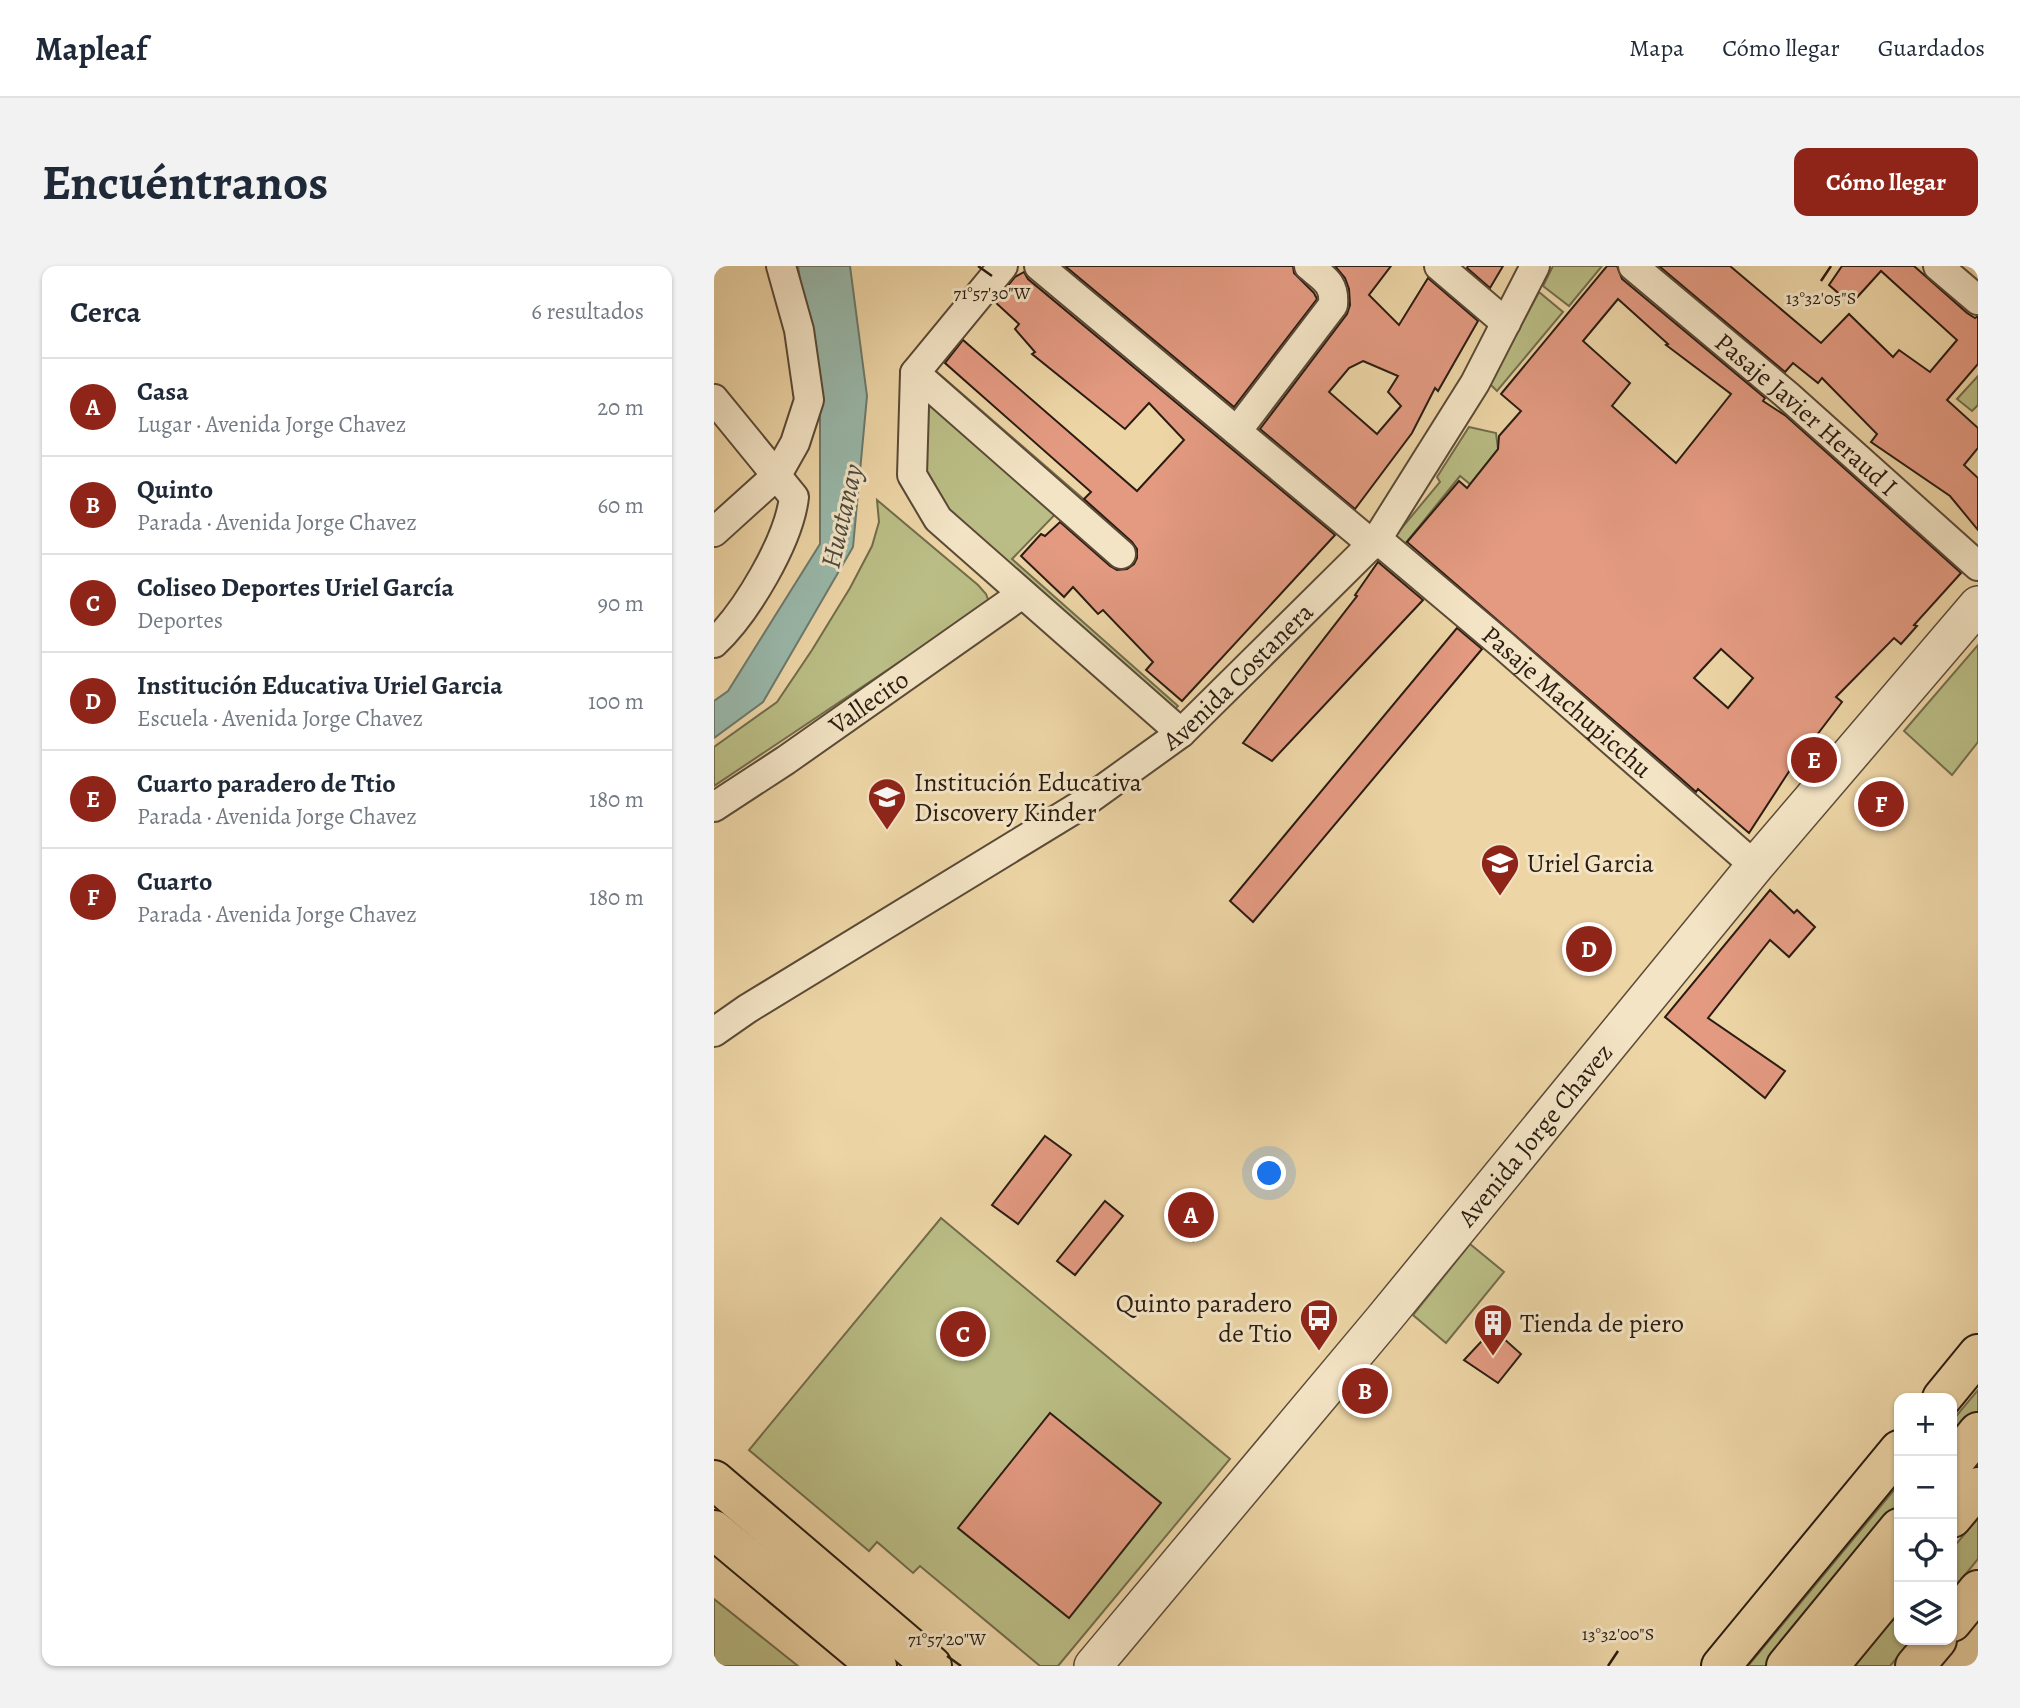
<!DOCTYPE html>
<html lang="es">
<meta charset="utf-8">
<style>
body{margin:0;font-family:Alegreya,serif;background:#f2f2f3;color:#1f2937}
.controls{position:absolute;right:21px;bottom:21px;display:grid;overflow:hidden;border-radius:14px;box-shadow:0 2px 5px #0004}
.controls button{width:63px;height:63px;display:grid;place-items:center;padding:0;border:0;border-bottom:2px solid #e0e1e3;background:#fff;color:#1f2937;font:35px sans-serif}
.you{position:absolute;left:556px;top:908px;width:24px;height:24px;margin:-18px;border:5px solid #fff;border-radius:50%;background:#1a73e8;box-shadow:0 0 0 10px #1a73e833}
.badge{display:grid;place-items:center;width:46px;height:46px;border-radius:50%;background:#8f2418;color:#fff;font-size:23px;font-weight:700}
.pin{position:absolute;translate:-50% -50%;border:4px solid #fff;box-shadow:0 2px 7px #0006}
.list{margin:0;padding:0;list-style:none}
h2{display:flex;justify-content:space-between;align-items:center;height:91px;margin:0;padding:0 28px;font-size:30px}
h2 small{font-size:23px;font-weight:400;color:#747a83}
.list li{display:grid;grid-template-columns:46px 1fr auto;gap:21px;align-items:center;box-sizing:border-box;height:98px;padding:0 28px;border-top:2px solid #e0e1e3}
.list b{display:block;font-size:26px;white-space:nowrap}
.list p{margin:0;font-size:23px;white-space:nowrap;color:#747a83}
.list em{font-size:23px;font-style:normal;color:#747a83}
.icon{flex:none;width:38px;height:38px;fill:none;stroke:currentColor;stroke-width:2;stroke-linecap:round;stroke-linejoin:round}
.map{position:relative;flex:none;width:1264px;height:1400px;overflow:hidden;border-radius:14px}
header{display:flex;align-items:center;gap:42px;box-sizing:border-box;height:98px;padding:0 35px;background:#fff;border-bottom:2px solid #e0e1e3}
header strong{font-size:33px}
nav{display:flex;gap:38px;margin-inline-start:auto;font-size:24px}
.intro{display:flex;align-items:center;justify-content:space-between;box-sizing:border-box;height:168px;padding:0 42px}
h1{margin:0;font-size:49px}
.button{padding:18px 32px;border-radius:14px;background:#8f2418;color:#fff;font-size:24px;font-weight:700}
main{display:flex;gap:42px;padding:0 42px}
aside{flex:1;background:#fff;border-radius:14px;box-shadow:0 2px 5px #0004}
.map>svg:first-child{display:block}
</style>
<header>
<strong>Mapleaf</strong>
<nav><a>Mapa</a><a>Cómo llegar</a><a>Guardados</a></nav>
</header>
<div class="intro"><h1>Encuéntranos</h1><a class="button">Cómo llegar</a></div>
<main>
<aside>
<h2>Cerca<small>6 resultados</small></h2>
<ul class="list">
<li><span class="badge">A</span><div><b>Casa</b><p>Lugar · Avenida Jorge Chavez</p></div><em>20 m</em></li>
<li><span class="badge">B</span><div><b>Quinto</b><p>Parada · Avenida Jorge Chavez</p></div><em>60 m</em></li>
<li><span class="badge">C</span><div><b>Coliseo Deportes Uriel García</b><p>Deportes</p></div><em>90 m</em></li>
<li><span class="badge">D</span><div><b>Institución Educativa Uriel Garcia</b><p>Escuela · Avenida Jorge Chavez</p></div><em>100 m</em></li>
<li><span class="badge">E</span><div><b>Cuarto paradero de Ttio</b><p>Parada · Avenida Jorge Chavez</p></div><em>180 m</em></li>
<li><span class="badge">F</span><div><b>Cuarto</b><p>Parada · Avenida Jorge Chavez</p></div><em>180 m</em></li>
</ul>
</aside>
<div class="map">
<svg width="1264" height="1400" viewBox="0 0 1264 1400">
<rect width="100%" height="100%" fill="#edd5a6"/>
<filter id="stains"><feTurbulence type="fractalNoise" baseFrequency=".00286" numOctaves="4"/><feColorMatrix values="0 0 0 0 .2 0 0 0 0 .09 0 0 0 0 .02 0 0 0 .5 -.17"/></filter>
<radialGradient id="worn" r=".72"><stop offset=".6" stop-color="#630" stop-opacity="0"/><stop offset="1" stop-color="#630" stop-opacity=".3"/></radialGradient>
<g fill="#babd85" stroke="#726c4c" stroke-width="2">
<polygon points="839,0 888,0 855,40 829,20"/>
<polygon points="825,26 849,46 783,125 776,118"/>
<polygon points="223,106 419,276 411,284 353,236 298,293 464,440 449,454 190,217 204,133"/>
<polygon points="1264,110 1264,139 1258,145 1243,133"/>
<polygon points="755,161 782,167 784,183 756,218 746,210 691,278 681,270 726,216 723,211"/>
<polygon points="163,234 264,319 272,328 275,336 0,520 0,481 63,436 98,384 136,322 158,280 165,256"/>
<polygon points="1264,379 1264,476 1238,509 1190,465"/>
<polygon points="227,952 516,1193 344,1400 326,1400 206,1300 199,1307 163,1276 155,1285 35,1184"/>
<polygon points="756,978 790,1006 732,1077 699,1049"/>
<polygon points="1264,1124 1264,1156 1238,1187 1238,1155"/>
<polygon points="1185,1218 1185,1250 1059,1400 1034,1400"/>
<polygon points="1264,1252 1264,1293 1238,1325 1238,1283"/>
<polygon points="0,1333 84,1400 0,1400"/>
<polygon points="1185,1346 1185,1374 1198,1374 1176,1400 1140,1400"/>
</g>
<polygon fill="#99b8aa" stroke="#6d7a6d" stroke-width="2" points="84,0 136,0 153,130 139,281 49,436 0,472 0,435 14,425 106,278 106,142"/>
<g fill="#e39a81" stroke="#2a1c12" stroke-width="2" fill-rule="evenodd">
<polygon points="351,0 579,0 580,7 600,27 603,33 520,141"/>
<path d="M621,0H677L655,29L685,59L714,12L764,55L724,125L721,122L698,167L641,243L546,163L633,48L636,39L635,23L631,12ZM649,95L684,110L674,126L687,140L663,168L615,126L635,102Z"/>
<polygon points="754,0 789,0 776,22 753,2"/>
<path d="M893,0H903L908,13L1051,132L1049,135L1072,150L1247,307L1200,359L1203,360L1187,378L1180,372L1122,431L1128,436L1074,507L1035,567L984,523L982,526L964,510L693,276L745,215L753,222L784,183L785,170L807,145L787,128ZM904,33L954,78L952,79L1017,128L962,197L898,140L916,117L869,75ZM1007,383L1039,412L1014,442L980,412Z"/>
<polygon points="945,0 1016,0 1107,77 1135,48 1179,91 1185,84 1216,106 1243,74 1167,5 1137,38 1115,19 1128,0 1200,0 1253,47 1261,52 1264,50 1264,98 1233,134 1264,162 1264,182 1250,199 1264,212 1264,264 1236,230 1157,176 1163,168 1108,112 1104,117 1079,97 1071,106"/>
<polygon points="310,6 314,13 621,269 468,435 432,404 439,396 389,344 384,348 359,321 350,331 307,290 327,268 331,270 346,256 396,300 403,304 413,303 420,298 423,292 423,283 418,276 370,233 377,226 231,97 249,74 423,225 470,174 435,137 411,163 318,88 321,86 301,63 305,58 281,36 301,11"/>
<polygon points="664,296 709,334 558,495 529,477 643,330 641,329"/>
<polygon points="743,362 768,383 539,656 516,635"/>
<polygon points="1056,624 1080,647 1083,644 1101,661 1075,691 1056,674 994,752 1071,805 1051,832 951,751"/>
<polygon points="331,870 357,889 304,958 278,939"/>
<polygon points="477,929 499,943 479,975 453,956"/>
<polygon points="391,935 409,950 361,1009 343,995"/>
<polygon points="779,1063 807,1088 784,1117 750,1094"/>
<polygon points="336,1147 447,1237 355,1352 244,1262"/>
</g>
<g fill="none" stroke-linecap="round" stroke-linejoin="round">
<g stroke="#5b4a37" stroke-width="32">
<g id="minor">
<polyline points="289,0 201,107 198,209 224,253 467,467"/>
<polyline points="325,0 659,279"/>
<polyline points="725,0 792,57"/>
<path id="s1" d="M919,0L1073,129L1264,300"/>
<polyline points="1224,0 1264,34"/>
<polyline points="201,107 407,288"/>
<path d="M0,133L80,231C75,275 32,347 0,377"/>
<path d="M523,165L619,39C621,18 611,13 595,0"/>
<polyline points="0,266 63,209 81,177 95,134 85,64 67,0"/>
<path id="s2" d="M663,273L790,380L1041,600"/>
<path id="s3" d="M0,541L72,494L308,328"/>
<path id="s4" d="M0,766L33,743L367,539L467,467L663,273L761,117L821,0"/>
</g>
</g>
<g stroke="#5b4a37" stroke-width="40">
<g id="tertiary">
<path id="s5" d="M379,1400L669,1054L1041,600L1264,339"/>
</g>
</g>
<g stroke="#2a1c12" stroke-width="42">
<g id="primary">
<polyline points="1238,1198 1264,1166"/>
<polyline points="1238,1252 1264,1221"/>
<polyline points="1072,1400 1185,1262"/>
<polyline points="1115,1400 1185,1315"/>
</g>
</g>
<g stroke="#2a1c12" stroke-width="42">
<g id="trunk">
<polyline points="1228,1132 1264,1088"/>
<polyline points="0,1214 218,1400"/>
<polyline points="0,1264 163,1400"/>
<polyline points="1238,1356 1264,1324"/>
<polyline points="1007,1400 1185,1184"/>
<polyline points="1201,1400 1223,1374"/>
</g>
</g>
<use href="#minor" stroke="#f3e4c5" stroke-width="28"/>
<use href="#tertiary" stroke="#f3e4c5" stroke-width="37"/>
<use href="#primary" stroke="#edd5a6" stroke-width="38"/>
<use href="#trunk" stroke="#edd5a6" stroke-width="38"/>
</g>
<path fill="none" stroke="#2a1c12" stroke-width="2.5" d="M264,0L278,10M1107,15L1117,0M233,1390L247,1400M894,1400L904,1385"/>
<defs>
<g id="school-pin" transform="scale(2.0125)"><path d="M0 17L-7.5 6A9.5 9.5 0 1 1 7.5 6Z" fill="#8f2418" stroke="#f3e4c5"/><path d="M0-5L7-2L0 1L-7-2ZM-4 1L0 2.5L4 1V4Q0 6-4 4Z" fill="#fff"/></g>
<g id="bus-pin" transform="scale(2.0125)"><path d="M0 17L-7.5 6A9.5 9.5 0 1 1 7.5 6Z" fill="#8f2418" stroke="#f3e4c5"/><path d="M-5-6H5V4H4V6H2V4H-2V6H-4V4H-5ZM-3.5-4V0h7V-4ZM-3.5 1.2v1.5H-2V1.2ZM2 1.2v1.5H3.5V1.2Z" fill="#fff"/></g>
<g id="building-pin" transform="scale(2.0125)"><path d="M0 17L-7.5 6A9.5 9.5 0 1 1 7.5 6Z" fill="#8f2418" stroke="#f3e4c5"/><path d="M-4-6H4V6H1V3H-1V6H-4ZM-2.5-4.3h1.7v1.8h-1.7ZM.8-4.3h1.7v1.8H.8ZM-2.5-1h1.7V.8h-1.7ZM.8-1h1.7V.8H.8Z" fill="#fff"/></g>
</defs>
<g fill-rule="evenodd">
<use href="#school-pin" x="173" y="531"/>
<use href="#school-pin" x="786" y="597"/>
<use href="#bus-pin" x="605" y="1052"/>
<use href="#building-pin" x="779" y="1057"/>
</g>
<g text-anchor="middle" stroke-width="6" stroke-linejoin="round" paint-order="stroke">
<g font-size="26" fill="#2a1c12" stroke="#f3e4c5">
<text dy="9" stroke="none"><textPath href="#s1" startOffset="228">Pasaje Javier Heraud I</textPath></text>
<text dy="9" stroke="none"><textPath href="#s4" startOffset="635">Avenida Costanera</textPath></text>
<text dy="9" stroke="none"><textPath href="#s3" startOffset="187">Vallecito</textPath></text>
<text dy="9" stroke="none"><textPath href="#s2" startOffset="250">Pasaje Machupicchu</textPath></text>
<text dy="9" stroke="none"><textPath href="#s5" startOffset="691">Avenida Jorge Chavez</textPath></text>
</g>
<g font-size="26" fill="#2a1c12" stroke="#f3e4c5" text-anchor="start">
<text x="200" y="525">Institución Educativa<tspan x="200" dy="30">Discovery Kinder</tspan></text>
<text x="813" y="606">Uriel Garcia</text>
<text x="578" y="1046" text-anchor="end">Quinto paradero<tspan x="578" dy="30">de Ttio</tspan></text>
<text x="806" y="1066">Tienda de piero</text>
</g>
<g font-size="28" font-style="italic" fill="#4b4b40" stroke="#f3e4c5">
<text transform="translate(127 250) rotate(-77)" y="10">Huatanay</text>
</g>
</g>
<g font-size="18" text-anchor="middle" fill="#2a1c12" stroke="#f3e4c5" stroke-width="6" stroke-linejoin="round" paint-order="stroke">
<text x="278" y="33">71°57'30"W</text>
<text x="1107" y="38">13°32'05"S</text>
<text x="904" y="1374">13°32'00"S</text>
<text x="233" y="1379">71°57'20"W</text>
</g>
<rect width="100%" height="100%" filter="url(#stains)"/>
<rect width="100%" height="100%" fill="url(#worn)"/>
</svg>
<div class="controls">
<button>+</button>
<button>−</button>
<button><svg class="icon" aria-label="locate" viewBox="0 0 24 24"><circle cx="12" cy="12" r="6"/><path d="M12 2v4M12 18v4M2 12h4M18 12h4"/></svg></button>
<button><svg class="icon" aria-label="layers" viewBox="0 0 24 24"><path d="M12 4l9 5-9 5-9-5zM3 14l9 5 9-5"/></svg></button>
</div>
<div class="you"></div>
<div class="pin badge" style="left:477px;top:949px">A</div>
<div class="pin badge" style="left:651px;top:1125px">B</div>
<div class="pin badge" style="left:249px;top:1068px">C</div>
<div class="pin badge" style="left:875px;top:683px">D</div>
<div class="pin badge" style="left:1100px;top:494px">E</div>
<div class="pin badge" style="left:1167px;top:538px">F</div>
</div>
</main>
